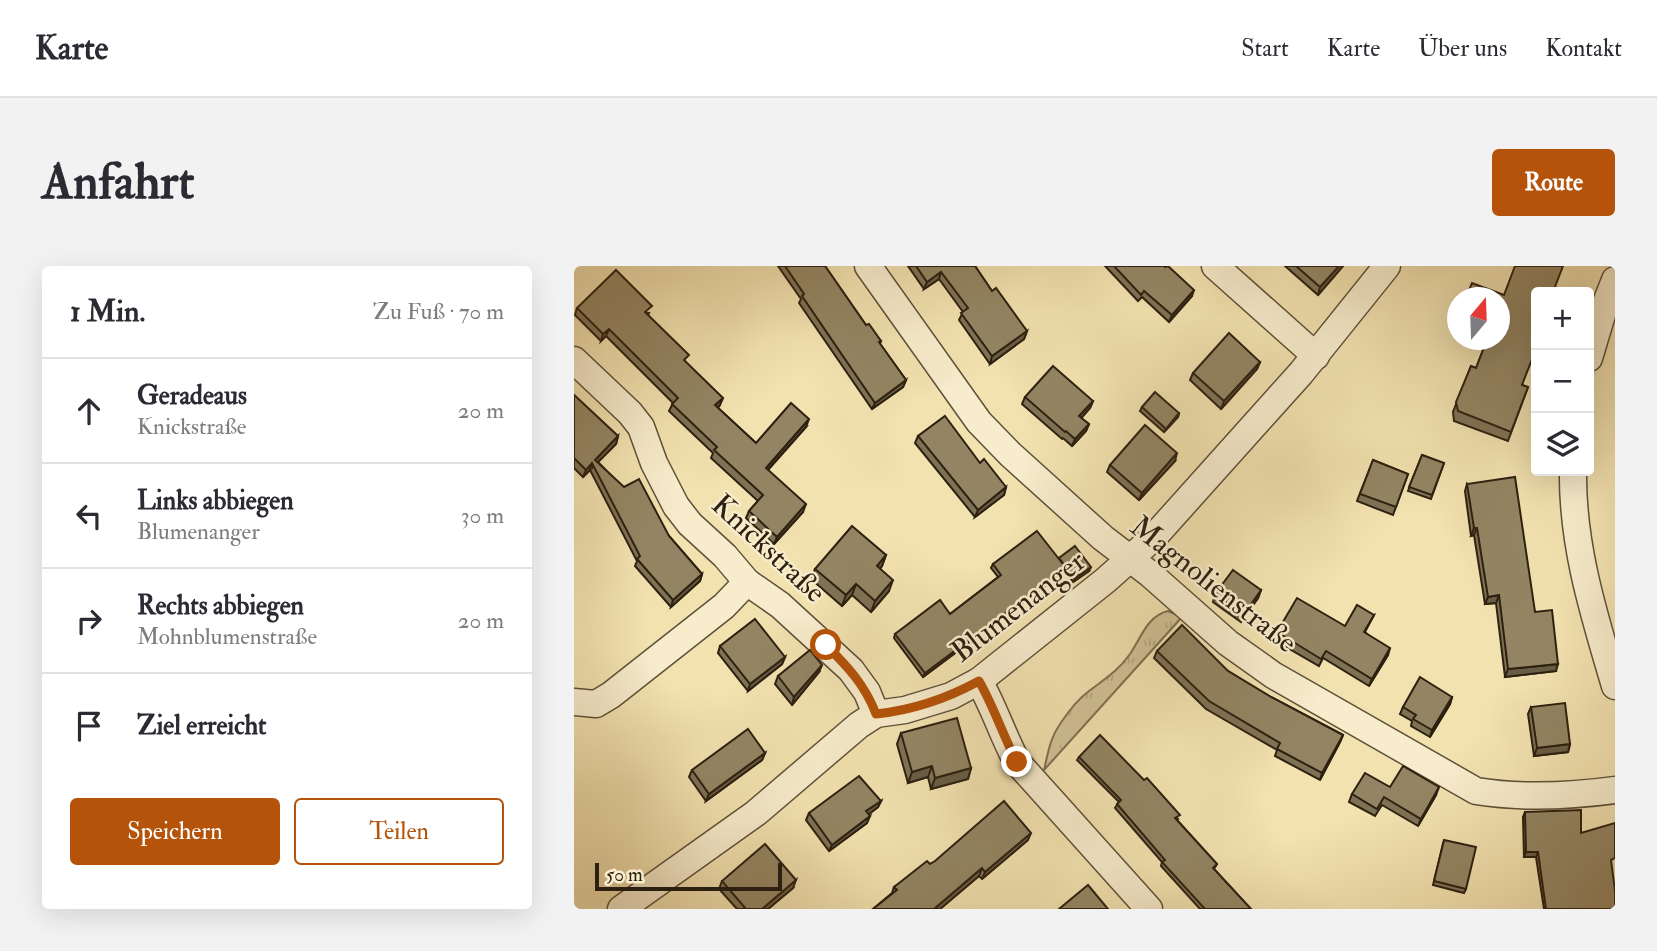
<!DOCTYPE html>
<html lang="de">
<meta charset="utf-8">
<style>
body{margin:0;font-family:"IM FELL Double Pica",serif;background:#f2f2f3;color:#2b2b33}
.controls{position:absolute;right:21px;top:21px;display:grid;overflow:hidden;border-radius:7px;box-shadow:0 7px 28px #0002}
.controls button{width:63px;height:63px;display:grid;place-items:center;padding:0;border:0;border-bottom:2px solid #e1e1e2;background:#fff;color:#2b2b33;font:35px sans-serif}
.compass{position:absolute;left:873px;top:21px;width:63px;height:63px;border-radius:50%;background:#fff;box-shadow:0 7px 28px #0002;rotate:19deg}
.scale{position:absolute;left:21px;bottom:18px;width:187px;box-sizing:border-box;padding-left:7px;border:4px solid #2d2010;border-top:0;font-size:19px;line-height:24px;white-space:nowrap;color:#2d2010;-webkit-text-stroke:5px #f7eccc;paint-order:stroke}
.stop{position:absolute;width:21px;height:21px;margin:-16px;border:5px solid #b45309;border-radius:50%;background:#fff}
.stop.end{background:#b45309;border-color:#fff;box-shadow:0 2px 7px #0008}
.list{margin:0;padding:0;list-style:none}
h2{display:flex;justify-content:space-between;align-items:center;height:91px;margin:0;padding:0 28px;font-size:30px}
h2 small{font-size:23px;font-weight:400;color:#7c7c81}
.list li{display:grid;grid-template-columns:46px 1fr auto;gap:21px;align-items:center;box-sizing:border-box;height:105px;padding:0 28px;border-top:2px solid #e1e1e2}
.list b{display:block;font-size:26px;white-space:nowrap}
.list p{margin:0;font-size:23px;white-space:nowrap;color:#7c7c81}
.list em{font-size:23px;font-style:normal;color:#7c7c81}
.actions{display:flex;gap:14px;padding:21px 28px}
.actions a{flex:1;padding:16px 0;border:2px solid #b45309;border-radius:7px;text-align:center;font-size:24px;color:#b45309}
.actions .main{background:#b45309;color:#fff}
.icon{flex:none;width:38px;height:38px;fill:none;stroke:currentColor;stroke-width:2;stroke-linecap:round;stroke-linejoin:round}
.map{position:relative;flex:none;width:1041px;height:643px;overflow:hidden;border-radius:7px}
header{display:flex;align-items:center;gap:42px;box-sizing:border-box;height:98px;padding:0 35px;background:#fff;border-bottom:2px solid #e1e1e2}
header strong{font-size:33px}
nav{display:flex;gap:38px;margin-inline-start:auto;font-size:24px}
.intro{display:flex;align-items:center;justify-content:space-between;box-sizing:border-box;height:168px;padding:0 42px}
h1{margin:0;font-size:49px}
.button{padding:18px 32px;border-radius:7px;background:#b45309;color:#fff;font-size:24px;font-weight:700}
main{display:flex;gap:42px;padding:0 42px}
aside{flex:1;background:#fff;border-radius:7px;box-shadow:0 7px 28px #0002}
.map>svg:first-child{display:block}
</style>
<header>
<strong>Karte</strong>
<nav><a>Start</a><a>Karte</a><a>Über uns</a><a>Kontakt</a></nav>
</header>
<div class="intro"><h1>Anfahrt</h1><a class="button">Route</a></div>
<main>
<aside>
<h2>1 Min.<small>Zu Fuß · 70 m</small></h2>
<ul class="list">
<li><svg class="icon" aria-label="ahead" viewBox="0 0 24 24"><path d="M12 20V5M6 11l6-6 6 6"/></svg><div><b>Geradeaus</b><p>Knickstraße</p></div><em>20 m</em></li>
<li><svg class="icon" aria-label="left" viewBox="0 0 24 24"><path d="M17 20v-9H6M10 6l-5 5 5 5"/></svg><div><b>Links abbiegen</b><p>Blumenanger</p></div><em>30 m</em></li>
<li><svg class="icon" aria-label="right" viewBox="0 0 24 24"><path d="M7 20v-9h11M14 6l5 5-5 5"/></svg><div><b>Rechts abbiegen</b><p>Mohnblumenstraße</p></div><em>20 m</em></li>
<li><svg class="icon" aria-label="arrive" viewBox="0 0 24 24"><path d="M6 21V4h12l-3 4 3 4H6"/></svg><div><b>Ziel erreicht</b></div></li>
</ul>
<div class="actions"><a class="main">Speichern</a><a>Teilen</a></div>
</aside>
<div class="map">
<svg width="1041" height="643" viewBox="0 0 1041 643">
<defs>
<pattern id="grass-tufts" width="24" height="20" patternUnits="userSpaceOnUse" patternTransform="scale(1.75)"><rect width="24" height="20" fill="#d1c195"/><path d="M3 7l-1-3M5 7V3M7 7l1-3M15 17l-1-3M17 17v-4M19 17l1-3" fill="none" stroke="#b4a67f"/></pattern>
</defs>
<rect width="100%" height="100%" fill="#f2e2b0"/>
<filter id="stains"><feTurbulence type="fractalNoise" baseFrequency=".00286" numOctaves="4"/><feColorMatrix values="0 0 0 0 .2 0 0 0 0 .09 0 0 0 0 .02 0 0 0 .5 -.17"/></filter>
<radialGradient id="worn" r=".72"><stop offset=".6" stop-color="#630" stop-opacity="0"/><stop offset="1" stop-color="#630" stop-opacity=".3"/></radialGradient>
<path fill="url(#grass-tufts)" stroke="#7f7052" stroke-width="2" d="M594,345L608,351L470,504C474,487 476,472 486,458C494,446 504,433 515,425C532,412 543,406 556,388C567,372 573,350 594,345Z"/>
<g fill="none" stroke-linecap="round" stroke-linejoin="round">
<g stroke="#5e5038" stroke-width="29">
<g id="minor">
<path d="M294,0L405,156L436,188L529,272L576,308L654,377L699,409L902,525C946,532 997,530 1041,524"/>
<polyline points="641,0 742,90"/>
<polyline points="1015,92 1030,42 1041,14"/>
<polyline points="0,94 56,147 67,161 80,197 102,240 116,258 151,290 173,316 206,339 277,404 293,426 302,448"/>
<path d="M999,205C998,280 1020,349 1041,420"/>
<path d="M405,415C420,441 429,470 443,496L575,643"/>
<polyline points="0,436 22,438 37,429 150,340 173,316"/>
<polyline points="47,643 182,547 285,459 302,448 331,444 377,430 405,415 532,314 579,272 727,107 813,0"/>
</g>
</g>
<use href="#minor" stroke="#f7eccc" stroke-width="26"/>
</g>
<g fill="#7e7255" stroke="#2d2010" stroke-width="2">
<polygon points="204,0 251,0 292,59 307,75 306,78 332,114 329,121 298,143 225,37 227,33"/>
<polygon points="334,0 401,0 418,25 453,65 450,73 416,98 385,54 389,46 365,13 350,23"/>
<polygon points="531,0 590,0 618,30 595,56 568,31 564,35"/>
<polygon points="711,0 769,0 744,29"/>
<polygon points="962,26 948,119 954,121 934,175 880,155 879,146 897,100 902,102 912,76 905,74 926,74 930,29"/>
<polygon points="3,42 75,47 74,49 146,139 144,142 182,177 232,161 194,204 229,246 200,278 172,252 175,245 184,235 137,192 139,187 95,145 99,137 32,70 27,75 1,49"/>
<polygon points="884,54 884,65 880,64"/>
<polygon points="686,96 683,103 647,143 616,114 619,107"/>
<polygon points="0,129 44,170 42,178 24,196 95,270 128,308 126,315 97,341 61,300 63,295 16,204 9,211 0,202"/>
<polygon points="451,131 519,135 516,142 507,152 515,158 512,165 498,180 489,172 488,173 448,138"/>
<polygon points="568,141 605,147 604,151 590,166 566,145"/>
<polygon points="344,170 406,197 432,221 430,229 401,251 341,177"/>
<polygon points="848,189 870,197 857,233 834,225"/>
<polygon points="799,194 834,208 819,249 783,235"/>
<polygon points="601,195 565,234 533,206 536,199"/>
<polygon points="893,218 961,346 982,405 931,411 922,337 911,338 900,269 897,270 891,225"/>
<polygon points="312,289 308,300 306,303 315,325 297,346 278,329 268,340 237,313 241,303"/>
<polygon points="485,292 515,305 499,316 491,305 349,411 320,372 321,368 376,348 424,311 417,302 419,298 485,293"/>
<polygon points="687,324 684,332 667,356 639,336 641,328"/>
<polygon points="800,349 791,366 814,389 795,420 749,392 745,400 700,374 703,366 771,360"/>
<polygon points="146,380 211,391 208,398 174,425 144,387"/>
<polygon points="583,385 654,405 697,431 769,469 766,476 746,514 701,490 703,484 632,443 580,392"/>
<polygon points="245,406 218,439 201,418 204,410"/>
<polygon points="878,431 876,438 856,471 837,460 838,455 826,448 829,441"/>
<polygon points="957,441 996,478 994,486 960,490 954,448"/>
<polygon points="327,467 397,502 394,513 357,523 354,511 334,517 323,478"/>
<polygon points="191,487 188,494 132,535 115,511 118,504"/>
<polygon points="505,491 604,553 603,554 643,598 640,603 677,643 626,643 587,600 588,596 541,542 545,536 503,494"/>
<polygon points="816,521 862,529 844,560 808,539 801,550 775,536 778,528"/>
<polygon points="307,535 304,541 294,548 293,557 255,585 232,554 235,547"/>
<polygon points="951,546 1007,567 1037,598 1041,643 970,643 962,591 950,591 949,551"/>
<polygon points="454,574 408,613 405,610 366,643 299,643 318,627 320,621 356,598"/>
<polygon points="869,578 892,623 890,627 859,619"/>
<polygon points="148,615 219,622 194,643 163,643 145,623"/>
</g>
<g fill="#675d45" stroke="#2d2010" stroke-width="2">
<polygon points="765,0 769,0 744,29 746,21"/>
<polygon points="367,6 365,13 350,23 353,16"/>
<polygon points="620,24 618,30 595,56 598,49"/>
<polygon points="35,63 32,70 27,75 29,68"/>
<polygon points="453,65 450,73 416,98 418,90"/>
<polygon points="686,96 683,103 647,143 650,135"/>
<polygon points="332,114 329,121 298,143 301,137"/>
<polygon points="149,132 146,139 138,147 141,139"/>
<polygon points="519,135 516,142 503,157 505,150"/>
<polygon points="605,147 604,151 590,166 592,163"/>
<polygon points="235,153 232,161 189,209 192,202"/>
<polygon points="515,158 512,165 498,180 501,173"/>
<polygon points="44,170 42,178 19,201 21,194"/>
<polygon points="603,187 601,195 565,234 568,227"/>
<polygon points="18,197 16,204 9,211 12,204"/>
<polygon points="432,221 430,229 401,251 404,244"/>
<polygon points="232,238 229,246 200,278 203,271"/>
<polygon points="900,262 903,262 900,269 897,270"/>
<polygon points="312,289 308,300 299,311 303,300"/>
<polygon points="517,301 515,305 499,316 501,312"/>
<polygon points="492,302 490,306 349,411 351,407"/>
<polygon points="128,308 126,315 97,341 99,334"/>
<polygon points="319,314 315,325 297,346 301,335"/>
<polygon points="282,318 278,329 268,340 272,329"/>
<polygon points="687,324 684,332 667,356 670,348"/>
<polygon points="925,329 922,337 911,338 914,331"/>
<polygon points="816,382 814,389 795,420 798,413"/>
<polygon points="211,391 208,398 174,425 176,418"/>
<polygon points="984,398 982,405 931,411 934,403"/>
<polygon points="248,399 245,406 218,439 220,431"/>
<polygon points="878,431 876,438 856,471 858,464"/>
<polygon points="769,469 766,476 746,514 748,507"/>
<polygon points="996,478 994,486 960,490 963,482"/>
<polygon points="191,487 188,494 132,535 135,528"/>
<polygon points="358,500 354,511 334,517 338,506"/>
<polygon points="397,502 394,513 357,523 361,512"/>
<polygon points="865,521 862,529 844,560 847,553"/>
<polygon points="307,535 304,541 290,552 292,545"/>
<polygon points="296,550 293,557 255,585 258,579"/>
<polygon points="457,567 454,574 408,613 411,606"/>
<polygon points="952,586 964,586 962,591 950,591"/>
<polygon points="408,602 405,610 366,643 360,643"/>
<polygon points="222,614 219,622 194,643 188,643"/>
</g>
<g fill="#938563" stroke="#2d2010" stroke-width="2">
<polygon points="211,0 251,0 292,59 295,58 307,75 305,76 332,114 301,137 228,30 230,28"/>
<polygon points="342,0 401,0 418,25 422,22 453,65 418,90 387,47 394,42 367,6 353,16"/>
<polygon points="540,0 590,0 591,1 594,0 620,24 598,49 570,25 567,29"/>
<polygon points="722,0 765,0 746,21"/>
<polygon points="941,0 989,0 979,26 962,26 962,83 948,119 954,121 937,166 884,145 882,136 897,100 902,102 913,74 926,74 926,32 892,32 898,17 930,29"/>
<polygon points="42,4 78,40 71,46 115,89 110,94 149,132 141,139 182,177 217,137 235,153 192,202 232,238 203,271 175,245 189,229 140,184 143,181 98,138 104,132 35,63 29,68 3,42"/>
<polygon points="655,67 686,96 650,135 619,107"/>
<polygon points="479,100 519,135 505,150 515,158 501,173 492,165 491,166 451,131"/>
<polygon points="581,126 605,147 592,163 568,141"/>
<polygon points="0,129 44,170 21,194 50,221 65,213 95,270 128,308 99,334 63,293 66,290 18,197 12,204 0,192"/>
<polygon points="371,150 406,197 410,193 432,221 404,244 344,170"/>
<polygon points="571,159 603,187 568,227 536,199"/>
<polygon points="848,189 870,197 858,229 835,221"/>
<polygon points="799,194 834,208 822,241 786,228"/>
<polygon points="941,211 961,346 978,344 984,398 934,403 925,329 914,331 903,262 900,262 893,218"/>
<polygon points="278,260 312,289 303,300 319,314 301,335 282,318 272,329 241,303"/>
<polygon points="463,265 492,302 351,407 321,368 366,334 376,348 427,309 419,298"/>
<polygon points="501,280 517,301 501,312 485,292"/>
<polygon points="659,304 687,324 670,348 641,328"/>
<polygon points="723,332 771,360 783,339 800,349 790,366 816,382 798,413 752,385 747,393 703,366"/>
<polygon points="181,353 211,391 176,418 146,380"/>
<polygon points="608,359 654,405 697,431 769,469 748,507 703,483 706,477 635,435 583,385"/>
<polygon points="236,384 248,399 220,431 204,410"/>
<polygon points="846,411 878,431 858,464 839,453 842,449 829,441"/>
<polygon points="991,437 996,478 963,482 957,441"/>
<polygon points="383,452 397,502 361,512 358,500 338,506 327,467"/>
<polygon points="174,463 191,487 135,528 118,504"/>
<polygon points="526,469 570,514 573,512 606,549 601,552 643,598 639,602 677,643 631,643 588,596 591,594 543,538 547,534 505,491"/>
<polygon points="829,500 865,521 847,553 810,531 803,543 778,528 791,507 816,521"/>
<polygon points="285,510 307,535 292,545 296,550 258,579 235,547"/>
<polygon points="430,535 457,567 411,606 408,602 360,643 299,643 323,624 320,621 353,595 356,598 361,595"/>
<polygon points="1007,544 1007,567 1041,557 1041,592 1037,594 1041,625 1041,643 972,643 964,586 952,586 951,546"/>
<polygon points="870,574 902,581 892,623 860,615"/>
<polygon points="191,578 222,614 188,643 172,643 148,615"/>
<polygon points="514,619 534,643 485,643"/>
</g>
<g fill="none" stroke-linecap="round" stroke-linejoin="round">
<path stroke="#b45309" stroke-width="9" d="M252,379C274,401 291,419 302,448C340,444 372,433 405,415C420,441 429,470 443,496"/>
</g>
<g text-anchor="middle" stroke-width="5" stroke-linejoin="round" paint-order="stroke">
<g font-size="30" fill="#2d2010" stroke="#f7eccc">
<text transform="translate(195 282) rotate(43)" y="10">Knickstraße</text>
<text transform="translate(640 318) rotate(38)" y="10">Magnolienstraße</text>
<text transform="translate(444 340) rotate(-38)" y="10">Blumenanger</text>
</g>
</g>
<rect width="100%" height="100%" filter="url(#stains)"/>
<rect width="100%" height="100%" fill="url(#worn)"/>
</svg>
<div class="controls">
<button>+</button>
<button>−</button>
<button><svg class="icon" aria-label="layers" viewBox="0 0 24 24"><path d="M12 4l9 5-9 5-9-5zM3 14l9 5 9-5"/></svg></button>
</div>
<svg class="compass" viewBox="-18 -18 36 36"><path d="M0-13l5 13h-10z" fill="#e53935"/><path d="M0 13l5-13h-10z" fill="#7c7c81"/></svg>
<div class="scale">50 m</div>
<div class="stop" style="left:252px;top:379px"></div>
<div class="stop end" style="left:443px;top:496px"></div>
</div>
</main>
